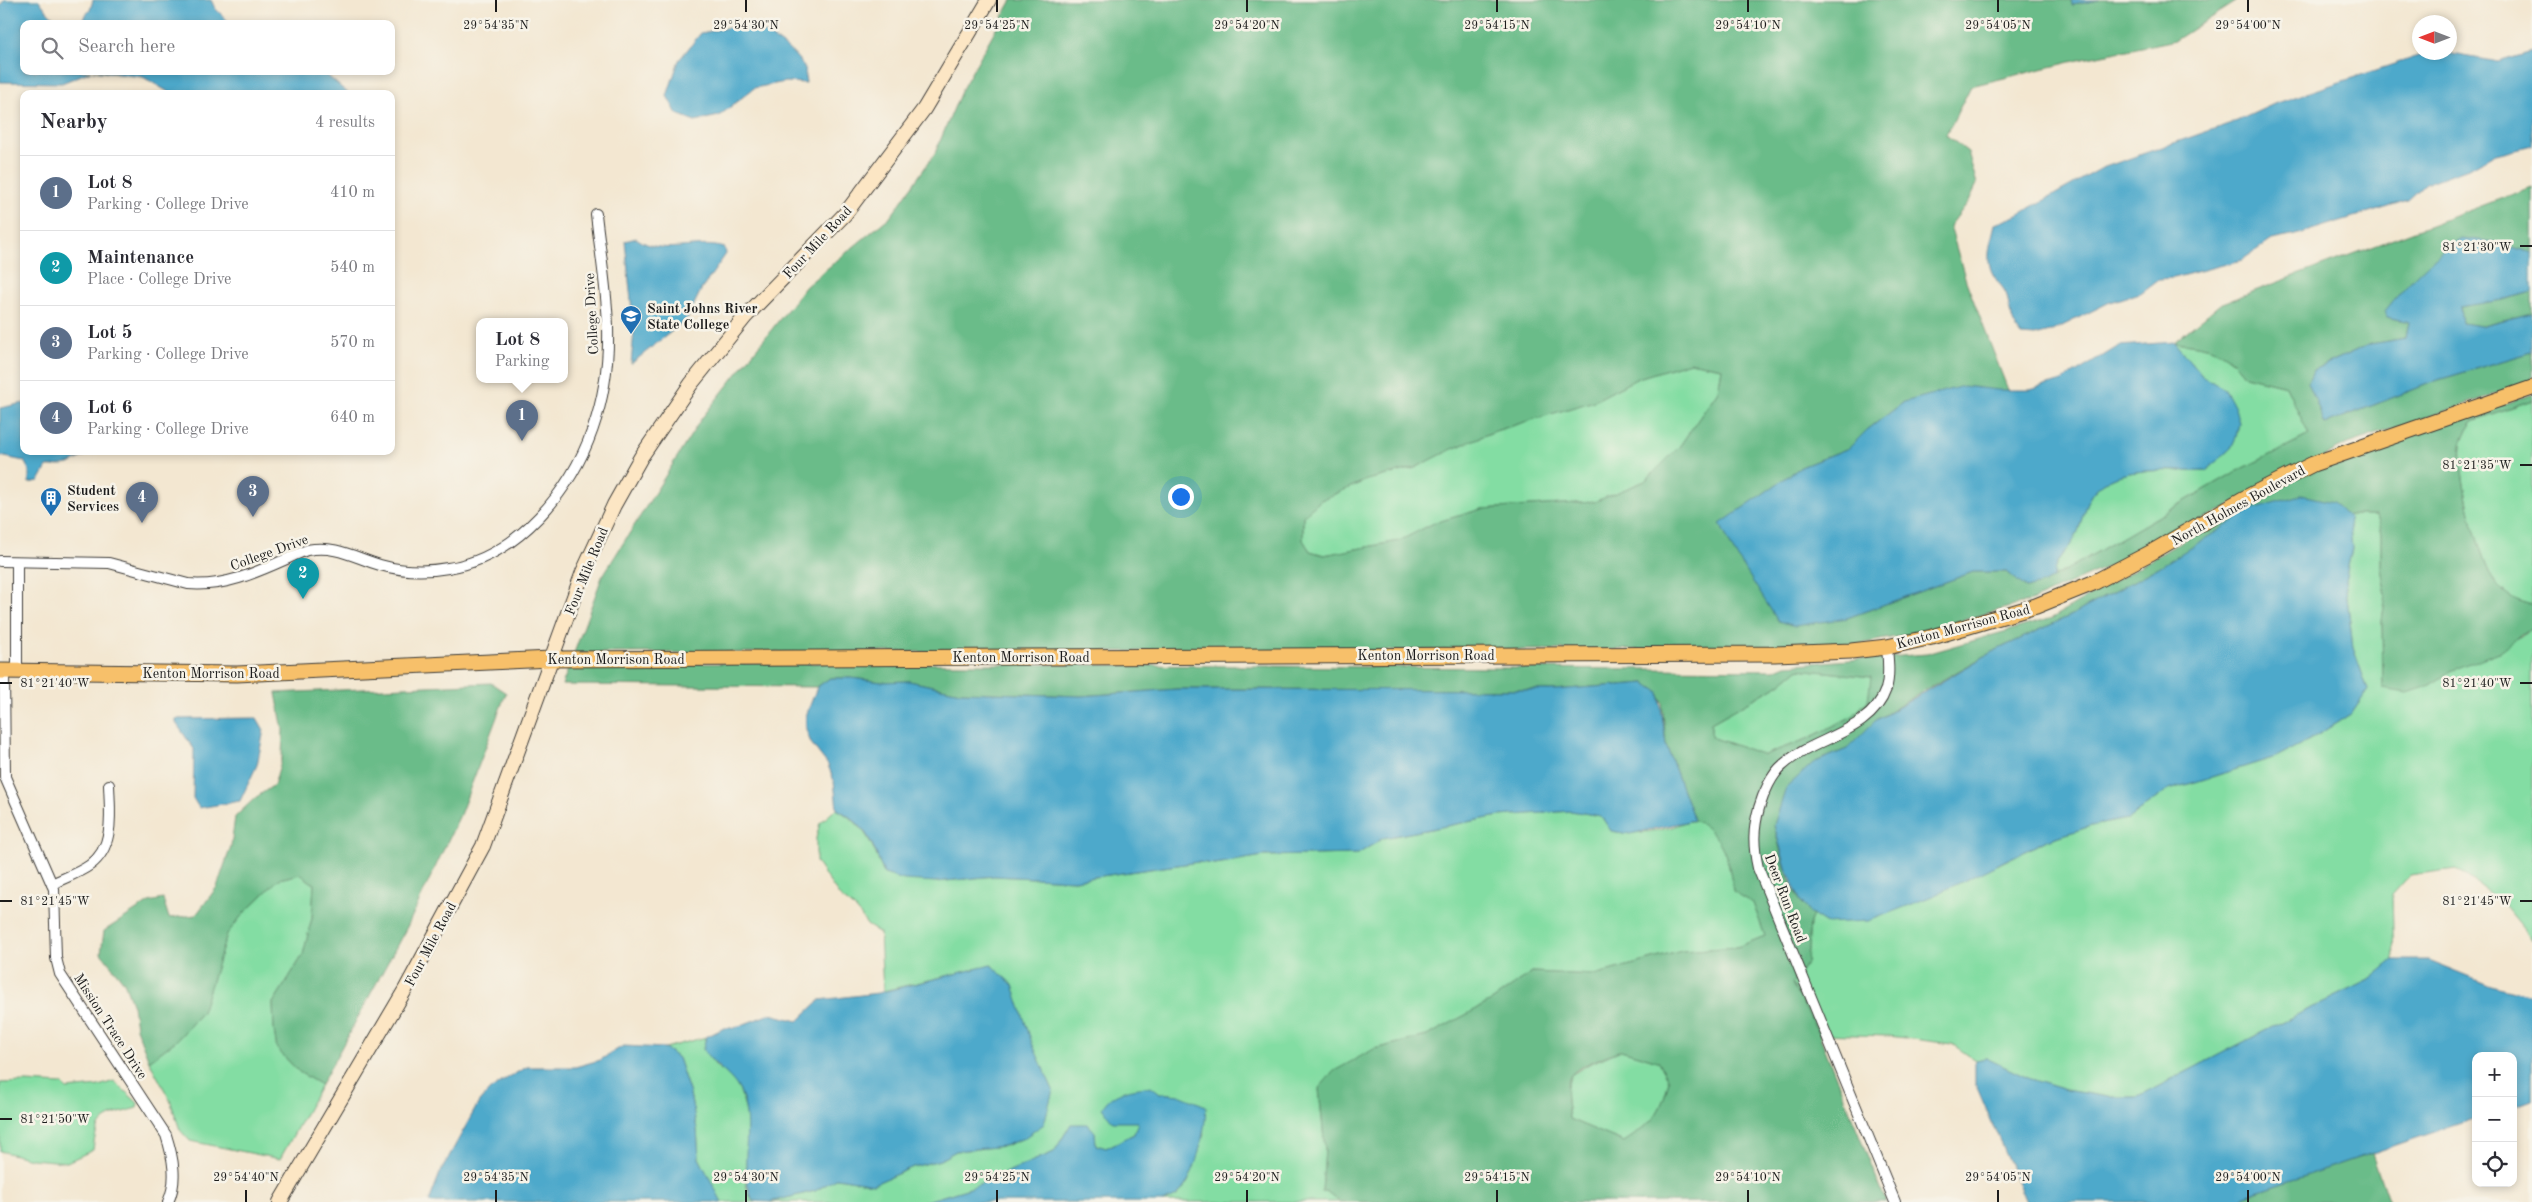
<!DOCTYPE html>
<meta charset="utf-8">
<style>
body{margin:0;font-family:"Old Standard TT",serif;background:#f2f2f3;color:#2b2b33}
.controls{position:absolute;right:15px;bottom:15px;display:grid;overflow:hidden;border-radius:10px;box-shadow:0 2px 8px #0003}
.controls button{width:45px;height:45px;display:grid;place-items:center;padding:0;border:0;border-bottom:1px solid #e1e1e2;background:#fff;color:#2b2b33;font:25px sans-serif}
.compass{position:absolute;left:2412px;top:15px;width:45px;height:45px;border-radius:50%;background:#fff;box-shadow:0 2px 8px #0003;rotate:270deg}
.you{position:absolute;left:1180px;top:496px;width:18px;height:18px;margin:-12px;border:4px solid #fff;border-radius:50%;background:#1a73e8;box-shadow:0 0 0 8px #1a73e833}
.badge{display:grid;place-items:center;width:32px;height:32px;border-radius:50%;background:#d93025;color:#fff;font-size:16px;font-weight:700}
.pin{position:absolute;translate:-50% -41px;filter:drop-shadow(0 1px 2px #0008)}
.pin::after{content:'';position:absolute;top:26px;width:18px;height:15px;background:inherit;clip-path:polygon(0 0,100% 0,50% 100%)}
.popup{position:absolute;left:476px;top:318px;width:92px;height:65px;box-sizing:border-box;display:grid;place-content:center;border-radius:10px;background:#fff;filter:drop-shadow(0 1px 4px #0005);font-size:16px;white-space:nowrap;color:#7c7c81}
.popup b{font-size:19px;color:#2b2b33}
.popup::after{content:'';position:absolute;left:50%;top:100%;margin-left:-10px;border:10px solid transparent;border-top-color:#fff}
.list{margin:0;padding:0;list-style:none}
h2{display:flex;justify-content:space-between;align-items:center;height:65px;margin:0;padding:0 20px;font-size:21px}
h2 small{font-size:16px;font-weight:400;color:#7c7c81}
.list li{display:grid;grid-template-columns:32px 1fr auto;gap:15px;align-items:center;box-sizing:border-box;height:75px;padding:0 20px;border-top:1px solid #e1e1e2}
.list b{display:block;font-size:19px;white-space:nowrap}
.list p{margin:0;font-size:16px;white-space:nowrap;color:#7c7c81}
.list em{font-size:16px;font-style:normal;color:#7c7c81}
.icon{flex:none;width:28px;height:28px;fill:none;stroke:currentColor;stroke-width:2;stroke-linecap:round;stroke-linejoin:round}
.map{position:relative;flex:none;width:2532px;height:1202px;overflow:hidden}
.search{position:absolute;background:#fff;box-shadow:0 2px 8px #0003;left:20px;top:20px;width:375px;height:55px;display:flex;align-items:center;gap:12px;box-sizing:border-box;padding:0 18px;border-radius:10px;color:#7c7c81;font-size:19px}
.panel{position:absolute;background:#fff;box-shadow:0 2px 8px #0003;left:20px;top:90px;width:375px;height:365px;border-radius:10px}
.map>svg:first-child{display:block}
</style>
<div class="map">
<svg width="2532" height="1202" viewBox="0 0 2532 1202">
<rect width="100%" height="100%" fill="#f7f3e8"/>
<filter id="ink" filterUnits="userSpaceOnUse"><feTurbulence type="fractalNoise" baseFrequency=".02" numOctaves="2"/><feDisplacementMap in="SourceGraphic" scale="10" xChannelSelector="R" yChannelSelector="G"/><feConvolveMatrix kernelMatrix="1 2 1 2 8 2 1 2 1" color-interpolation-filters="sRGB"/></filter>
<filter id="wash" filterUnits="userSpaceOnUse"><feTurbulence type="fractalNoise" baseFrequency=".0096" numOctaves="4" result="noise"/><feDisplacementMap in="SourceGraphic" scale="20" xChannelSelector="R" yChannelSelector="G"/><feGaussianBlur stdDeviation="1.12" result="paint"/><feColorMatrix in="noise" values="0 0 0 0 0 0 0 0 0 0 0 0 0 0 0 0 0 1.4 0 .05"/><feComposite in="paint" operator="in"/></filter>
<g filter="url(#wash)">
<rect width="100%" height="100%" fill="#f3e7d1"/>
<g fill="#83dda3" stroke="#507c60">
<path d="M2174,342C2208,346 2224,347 2245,376L2286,386L2309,435L2230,475L2054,577C2054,557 2066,554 2075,538C2081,527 2082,514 2087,502C2108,460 2167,473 2206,471L2231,448L2236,437L2239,423L2225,389L2203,377Z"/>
<polygon points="1690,362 1722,368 1718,391 1679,447 1645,481 1594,502 1482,509 1434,523 1399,541 1324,555 1310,551 1303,540 1303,516 1321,500 1367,480 1415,468 1450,450 1495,431 1594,401 1638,378"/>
<path d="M2532,400V605C2518,602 2507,596 2497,585C2480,564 2457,472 2461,445C2462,437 2468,428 2473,421Z"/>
<polygon points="2346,515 2376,515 2381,534 2381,568 2386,595 2382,620 2383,689 2431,685 2450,671 2521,637 2532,627 2532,940 2498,898 2456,869 2410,875 2392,895 2394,961 2371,979 2280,1023 2138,1097 2108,1097 2066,1090 2030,1079 1986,1058 1975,1060 1952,1044 1889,1036 1819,1034 1792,984 1807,963 1810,922 1813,915 1825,923 1997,865 2047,840 2091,826 2128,819 2166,791 2276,757 2313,738 2352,713 2368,690 2353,648 2345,580 2352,548 2349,518"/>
<polygon points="1798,669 1872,677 1868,700 1853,716 1807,739 1764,755 1711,737 1711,723 1780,684"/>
<path d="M836,809C866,825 872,844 884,874L936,882L994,876L1074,880L1198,862L1215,864L1263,856L1358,854L1383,838L1499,816L1571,811L1601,816L1611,831C1632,835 1650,832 1672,827C1678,825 1688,820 1694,821C1722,824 1731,869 1733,891L1753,903L1765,936L1737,947L1682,951L1594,975L1532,972L1493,1000L1427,1036L1374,1049L1319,1089L1325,1150L1322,1191H1326L1340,1202H1162L1177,1196L1188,1182L1204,1134L1179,1095L1160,1093L1139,1122L1134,1134L1106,1148L1096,1145L1095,1132L1071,1124L1054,1152L970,1188L923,1202H770L815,1191L837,1178L874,1184L913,1167L940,1160L956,1151L1005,1146L1024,1138L1053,1090L992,965L883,991L880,933L867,925L857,910L840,897L816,862V838L820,823Z"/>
<polygon points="300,874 314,884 312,918 303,955 273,1003 274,1030 277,1049 299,1072 321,1085 280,1159 190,1141 180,1130 170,1100 149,1061 177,1040 202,1012 227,934 243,914 279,879"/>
<path d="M706,1037L703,1049C708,1054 712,1062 717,1067C722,1071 728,1072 732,1078C744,1093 748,1118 748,1136C748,1152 739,1193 756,1202H722L720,1200L699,1158L697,1129L690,1094L678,1058L665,1048Z"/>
<path d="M1621,1050L1658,1061L1669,1080C1661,1114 1653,1123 1624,1142L1569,1119L1566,1089L1571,1075L1589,1064Z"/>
<path d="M114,1081L138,1103L137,1108C107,1117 97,1115 93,1150L67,1162L31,1159L0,1151V1083L26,1082L62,1084L67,1089L99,1086Z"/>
</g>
<g fill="#6abc89" stroke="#436c52" fill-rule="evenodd">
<path d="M1012,0H2071L2073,5L2099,0H2238L2176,40L2083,59L1971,86L1946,135L1968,152L1977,184L1969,201L1950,226L1966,281L2008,390L1904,402L1867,430L1849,448L1801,467L1721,524L1778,621L1847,618L1973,572H2007L2026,588L2044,583L2230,475L2309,435L2286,386L2245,376C2224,347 2208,346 2174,342L2220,304L2532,187V253L2494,242L2388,317L2409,322L2406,338L2370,344L2313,370L2325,424L2438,380L2532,352V382L2347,444L2149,548L2031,601L1925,631L1850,646L1775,649L574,653L602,577L701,419L806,286L892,215L935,153L962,89ZM1690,362L1722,368L1718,391L1679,447L1645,481L1594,502L1482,509L1434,523L1399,541L1324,555L1310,551L1303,540V516L1321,500L1367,480L1415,468L1450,450L1495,431L1594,401L1638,378Z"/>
<polygon points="2532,292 2532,313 2479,326 2461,323 2460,306 2502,300"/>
<path d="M2532,394V400L2473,421C2468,428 2462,437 2461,445C2457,472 2480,564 2497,585C2507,596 2518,602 2532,605V627L2499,652L2450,671L2431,685L2407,693L2383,689L2382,620L2386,594L2381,568V534L2376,515H2346L2333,502L2159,567L2072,615L1992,652L1923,691L1875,721L1847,749L1813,763L1774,825C1782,855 1788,894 1813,915L1810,922L1807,963L1792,984L1819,1034L1886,1202H1340L1326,1191L1322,1192L1325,1150L1319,1088L1334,1071L1374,1049L1427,1036L1493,1000L1532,972L1594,975L1682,951L1737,947L1765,936L1753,903L1733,891C1729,860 1724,835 1694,820L1666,745L1662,701L1645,683L1554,690L1177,689L1081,696L960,692L909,681L882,682L851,678H830L817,687L562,685L570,664L842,663L1774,670L1786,665L1927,654L2052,618L2247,503L2316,469ZM1798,669L1871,677L1868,700L1853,716L1807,739L1764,755L1711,737V723L1780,684ZM1621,1050L1658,1061L1669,1080C1661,1114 1653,1123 1624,1142L1569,1119C1568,1107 1563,1086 1571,1075C1579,1065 1609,1055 1621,1050Z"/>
<polygon points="491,683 506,693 460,815 407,927 321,1085 299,1072 277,1049 274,1030 273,1003 303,955 312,918 314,884 300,874 279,879 243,914 227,934 202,1012 177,1040 149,1061 136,1028 133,1006 124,982 101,953 104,931 149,902 163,899 169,918 196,915 217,887 231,846 235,817 255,798 274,785 282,758 283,730 276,693"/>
<polygon points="2372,1153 2389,1202 2228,1202"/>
</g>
<g fill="#4da9cb" stroke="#346274">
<path d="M4,0H39C47,11 55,23 69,24H24V71H91L62,83L0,82V6Z"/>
<polygon points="93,0 211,0 215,8 231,24 78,24 90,10"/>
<polygon points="2071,0 2099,0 2072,5"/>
<path d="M746,24C766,33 792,47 804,67C806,71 805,78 806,83L785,82L754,88L719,116L695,121L677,114L667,96L679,60L701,33Z"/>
<path d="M2532,52V145L2492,155L2471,167L2425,184L2408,200L2292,236L2271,240L2242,260L2173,278L2159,279L2142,292L2108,303L2050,332L2035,336L2021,335C2011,322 2010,311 2007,296C2005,289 1998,283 1994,276C1984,260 1991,242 1995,224L2016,216L2102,168L2237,121L2274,104L2421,55L2447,53L2498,62Z"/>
<polygon points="92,71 322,71 349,94 172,94 143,77"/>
<path d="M636,238C663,258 696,239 725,248L726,254L701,290L687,319L631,364L634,331L625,241Z"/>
<path d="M2461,238L2494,242L2532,253V292L2502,300L2460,307L2462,323L2480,326L2532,313V352L2438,380L2325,424L2308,382L2313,370L2370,344L2406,338L2409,322L2388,317L2385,311C2407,283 2431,258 2461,238Z"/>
<path d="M2174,342L2203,377L2225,389L2235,408L2239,423L2236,437L2231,448L2206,471C2167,473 2108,460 2087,502C2082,514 2081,527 2075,538C2066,554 2054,557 2054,577L2044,583L2026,588L2007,572H1973L1847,618L1795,626L1778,621L1734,552L1720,524L1801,467L1849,448L1867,430L1904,402L1963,386L1998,390H2030L2062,381L2119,346Z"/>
<polygon points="24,403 24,451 94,451 69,464 47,467 39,481 29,483 29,470 24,461 0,456 0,408"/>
<polygon points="2301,495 2333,502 2349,518 2352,548 2345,580 2353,648 2368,690 2352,713 2313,738 2276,757 2166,791 2128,819 2091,826 2047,840 1935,895 1869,921 1825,923 1811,914 1800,900 1786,868 1774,825 1786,788 1813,763 1847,749 1875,721 1992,652 2072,615 2159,567 2253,509"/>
<path d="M830,678H851L882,682L909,681L960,692L1081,696L1177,689L1554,690L1645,683L1659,692L1666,745L1694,820L1630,834L1611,831L1601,816L1571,811L1499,816L1383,838L1358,854L1263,856L1215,864L1198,862L1074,880L994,876L936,882L904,880L884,874C873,844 867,825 837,809L834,781L828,765L811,743L806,730V716L817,687Z"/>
<polygon points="257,718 264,730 257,765 240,801 199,808 193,798 194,749 176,723 176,719"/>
<polygon points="2394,960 2428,960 2490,985 2532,995 2532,1099 2513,1106 2513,1056 2476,1056 2476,1118 2228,1202 2026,1202 1975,1083 1975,1060 1986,1058 2030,1079 2066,1090 2108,1097 2138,1097 2280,1023 2371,979"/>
<path d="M991,965L1013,985L1032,1043L1053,1090L1044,1124L1024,1138L1004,1146L956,1151L940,1160L913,1167L874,1184L837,1178L815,1191L770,1202L753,1201C738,1168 753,1133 743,1099C736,1075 715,1069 703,1049L706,1037L724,1028H734L770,1014L798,1021L820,1000L878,993Z"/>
<polygon points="623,1046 665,1048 678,1058 690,1094 697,1129 699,1158 722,1202 429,1202 440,1173 479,1102 490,1090 509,1077 527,1067 575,1067 600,1060"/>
<path d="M1151,1086L1160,1093L1179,1095L1206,1106C1206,1129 1195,1183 1176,1196C1172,1199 1166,1200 1162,1202H923L970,1188L1054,1152L1071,1124H1088L1095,1132L1096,1145L1106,1148L1134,1134L1138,1122H1113L1102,1108C1114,1089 1130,1090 1151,1086Z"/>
</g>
</g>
<g filter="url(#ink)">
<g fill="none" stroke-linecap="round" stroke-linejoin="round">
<g stroke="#3c3a37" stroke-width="12">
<g id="minor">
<path d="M0,561L109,563L188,584C231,588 269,566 307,550C337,545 353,557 380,565C401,571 426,572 448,568C483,563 514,543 539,517C588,466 610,398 608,327C607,290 600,251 596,214"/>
<polyline points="17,562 17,671"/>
<path d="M1887,647C1888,660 1890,676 1886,689C1871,733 1814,737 1783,765C1772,774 1763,794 1759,808C1753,829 1753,846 1758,868L1895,1202"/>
<path d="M4,671L5,777L54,889L56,958L60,974L166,1135C173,1157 178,1181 168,1202"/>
<path d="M52,884C64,878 79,873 90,865C115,847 110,812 109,785"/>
</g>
</g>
<g stroke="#3c3a37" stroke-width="16">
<polyline id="secondary" points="280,1202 405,990 483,846 583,572 614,505 641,457 691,384 745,317 845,214 924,109 989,0"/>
</g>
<g stroke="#3c3a37" stroke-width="17">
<polyline id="primary" points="0,671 237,674 551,659 1775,654 1851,651 1887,647 1932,637 2036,606 2093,583 2152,552 2243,499 2313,464 2532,388"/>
</g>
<use href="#minor" stroke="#fff" stroke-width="10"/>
<use href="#secondary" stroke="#fce6c4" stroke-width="14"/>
<use href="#primary" stroke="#f7c06b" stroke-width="15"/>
</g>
</g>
<path fill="none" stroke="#1c1c1c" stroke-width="2" d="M496,0V12M746,0V12M997,0V12M1247,0V12M1497,0V12M1748,0V12M1998,0V12M2248,0V12M2520,246H2532M2520,465H2532M0,683H12M2520,683H2532M0,901H12M2520,901H2532M0,1119H12M246,1190V1202M496,1190V1202M746,1190V1202M997,1190V1202M1247,1190V1202M1497,1190V1202M1748,1190V1202M1998,1190V1202M2248,1190V1202"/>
<defs>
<g id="university-pin" transform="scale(1.125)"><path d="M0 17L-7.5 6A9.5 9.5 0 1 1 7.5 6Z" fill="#1f6fb2" stroke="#f7f3e8"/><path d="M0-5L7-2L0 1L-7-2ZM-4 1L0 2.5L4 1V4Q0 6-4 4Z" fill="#fff"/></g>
<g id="building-pin" transform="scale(1.125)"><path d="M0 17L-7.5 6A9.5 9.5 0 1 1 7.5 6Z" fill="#1f6fb2" stroke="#f7f3e8"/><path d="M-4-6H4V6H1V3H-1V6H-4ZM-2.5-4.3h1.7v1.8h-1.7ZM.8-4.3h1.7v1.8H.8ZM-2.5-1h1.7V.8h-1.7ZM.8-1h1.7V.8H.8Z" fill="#fff"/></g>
</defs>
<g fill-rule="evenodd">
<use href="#university-pin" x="631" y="316"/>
<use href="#building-pin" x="51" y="498"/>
</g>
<g text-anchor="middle" stroke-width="5" stroke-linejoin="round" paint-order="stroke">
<g font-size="14" fill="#1c1c1c" stroke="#f7f3e8">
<text transform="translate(817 242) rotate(-47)" y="5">Four Mile Road</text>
<text transform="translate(591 314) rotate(-93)" y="5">College Drive</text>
<text transform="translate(2238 505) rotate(-29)" y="5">North Holmes Boulevard</text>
<text transform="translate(269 552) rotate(-20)" y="5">College Drive</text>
<text transform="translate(586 571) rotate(-68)" y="5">Four Mile Road</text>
<text transform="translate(1963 626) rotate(-15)" y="5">Kenton Morrison Road</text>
<text x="1426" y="660">Kenton Morrison Road</text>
<text x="1021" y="662">Kenton Morrison Road</text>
<text x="616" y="664">Kenton Morrison Road</text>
<text x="211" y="678">Kenton Morrison Road</text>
<text transform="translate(1786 898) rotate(69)" y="5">Deer Run Road</text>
<text transform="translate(430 944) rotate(-62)" y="5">Four Mile Road</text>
<text transform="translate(111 1026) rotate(57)" y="5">Mission Trace Drive</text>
</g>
<g font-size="14" font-weight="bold" fill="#1c1c1c" stroke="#f7f3e8" text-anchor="start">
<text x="647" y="313">Saint Johns River<tspan x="647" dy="16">State College</tspan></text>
<text x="67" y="495">Student<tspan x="67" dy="16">Services</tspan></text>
</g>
</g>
<g font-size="12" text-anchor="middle" fill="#1c1c1c" stroke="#f7f3e8" stroke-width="5" stroke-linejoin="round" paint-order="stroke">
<text x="496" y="29">29°54'35"N</text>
<text x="746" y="29">29°54'30"N</text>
<text x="997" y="29">29°54'25"N</text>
<text x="1247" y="29">29°54'20"N</text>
<text x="1497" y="29">29°54'15"N</text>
<text x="1748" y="29">29°54'10"N</text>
<text x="1998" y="29">29°54'05"N</text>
<text x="2248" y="29">29°54'00"N</text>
<text x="2477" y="251">81°21'30"W</text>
<text x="2477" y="469">81°21'35"W</text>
<text x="2477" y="687">81°21'40"W</text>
<text x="55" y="687">81°21'40"W</text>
<text x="2477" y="905">81°21'45"W</text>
<text x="55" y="905">81°21'45"W</text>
<text x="55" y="1123">81°21'50"W</text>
<text x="246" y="1181">29°54'40"N</text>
<text x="496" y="1181">29°54'35"N</text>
<text x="746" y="1181">29°54'30"N</text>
<text x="997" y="1181">29°54'25"N</text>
<text x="1247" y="1181">29°54'20"N</text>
<text x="1497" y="1181">29°54'15"N</text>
<text x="1748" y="1181">29°54'10"N</text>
<text x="1998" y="1181">29°54'05"N</text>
<text x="2248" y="1181">29°54'00"N</text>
</g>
</svg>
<div class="controls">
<button>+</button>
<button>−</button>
<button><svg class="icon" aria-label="locate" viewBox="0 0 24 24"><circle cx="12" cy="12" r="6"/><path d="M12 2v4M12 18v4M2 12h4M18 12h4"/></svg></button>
</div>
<svg class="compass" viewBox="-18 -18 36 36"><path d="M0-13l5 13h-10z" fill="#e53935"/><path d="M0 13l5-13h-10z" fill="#7c7c81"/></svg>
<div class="you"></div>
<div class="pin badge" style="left:522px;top:441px;background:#5c6f8a">1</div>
<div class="popup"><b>Lot 8</b>Parking</div>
<div class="pin badge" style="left:303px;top:599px;background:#0f9aa8">2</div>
<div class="pin badge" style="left:253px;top:517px;background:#5c6f8a">3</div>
<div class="pin badge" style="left:142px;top:523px;background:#5c6f8a">4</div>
<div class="search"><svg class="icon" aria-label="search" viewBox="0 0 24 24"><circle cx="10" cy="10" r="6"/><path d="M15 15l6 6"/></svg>Search here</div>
<section class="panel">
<h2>Nearby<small>4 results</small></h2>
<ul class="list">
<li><span class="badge" style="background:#5c6f8a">1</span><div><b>Lot 8</b><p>Parking · College Drive</p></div><em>410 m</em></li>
<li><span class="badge" style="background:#0f9aa8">2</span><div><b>Maintenance</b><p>Place · College Drive</p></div><em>540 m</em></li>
<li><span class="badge" style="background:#5c6f8a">3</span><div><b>Lot 5</b><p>Parking · College Drive</p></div><em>570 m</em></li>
<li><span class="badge" style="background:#5c6f8a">4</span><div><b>Lot 6</b><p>Parking · College Drive</p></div><em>640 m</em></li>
</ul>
</section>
</div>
